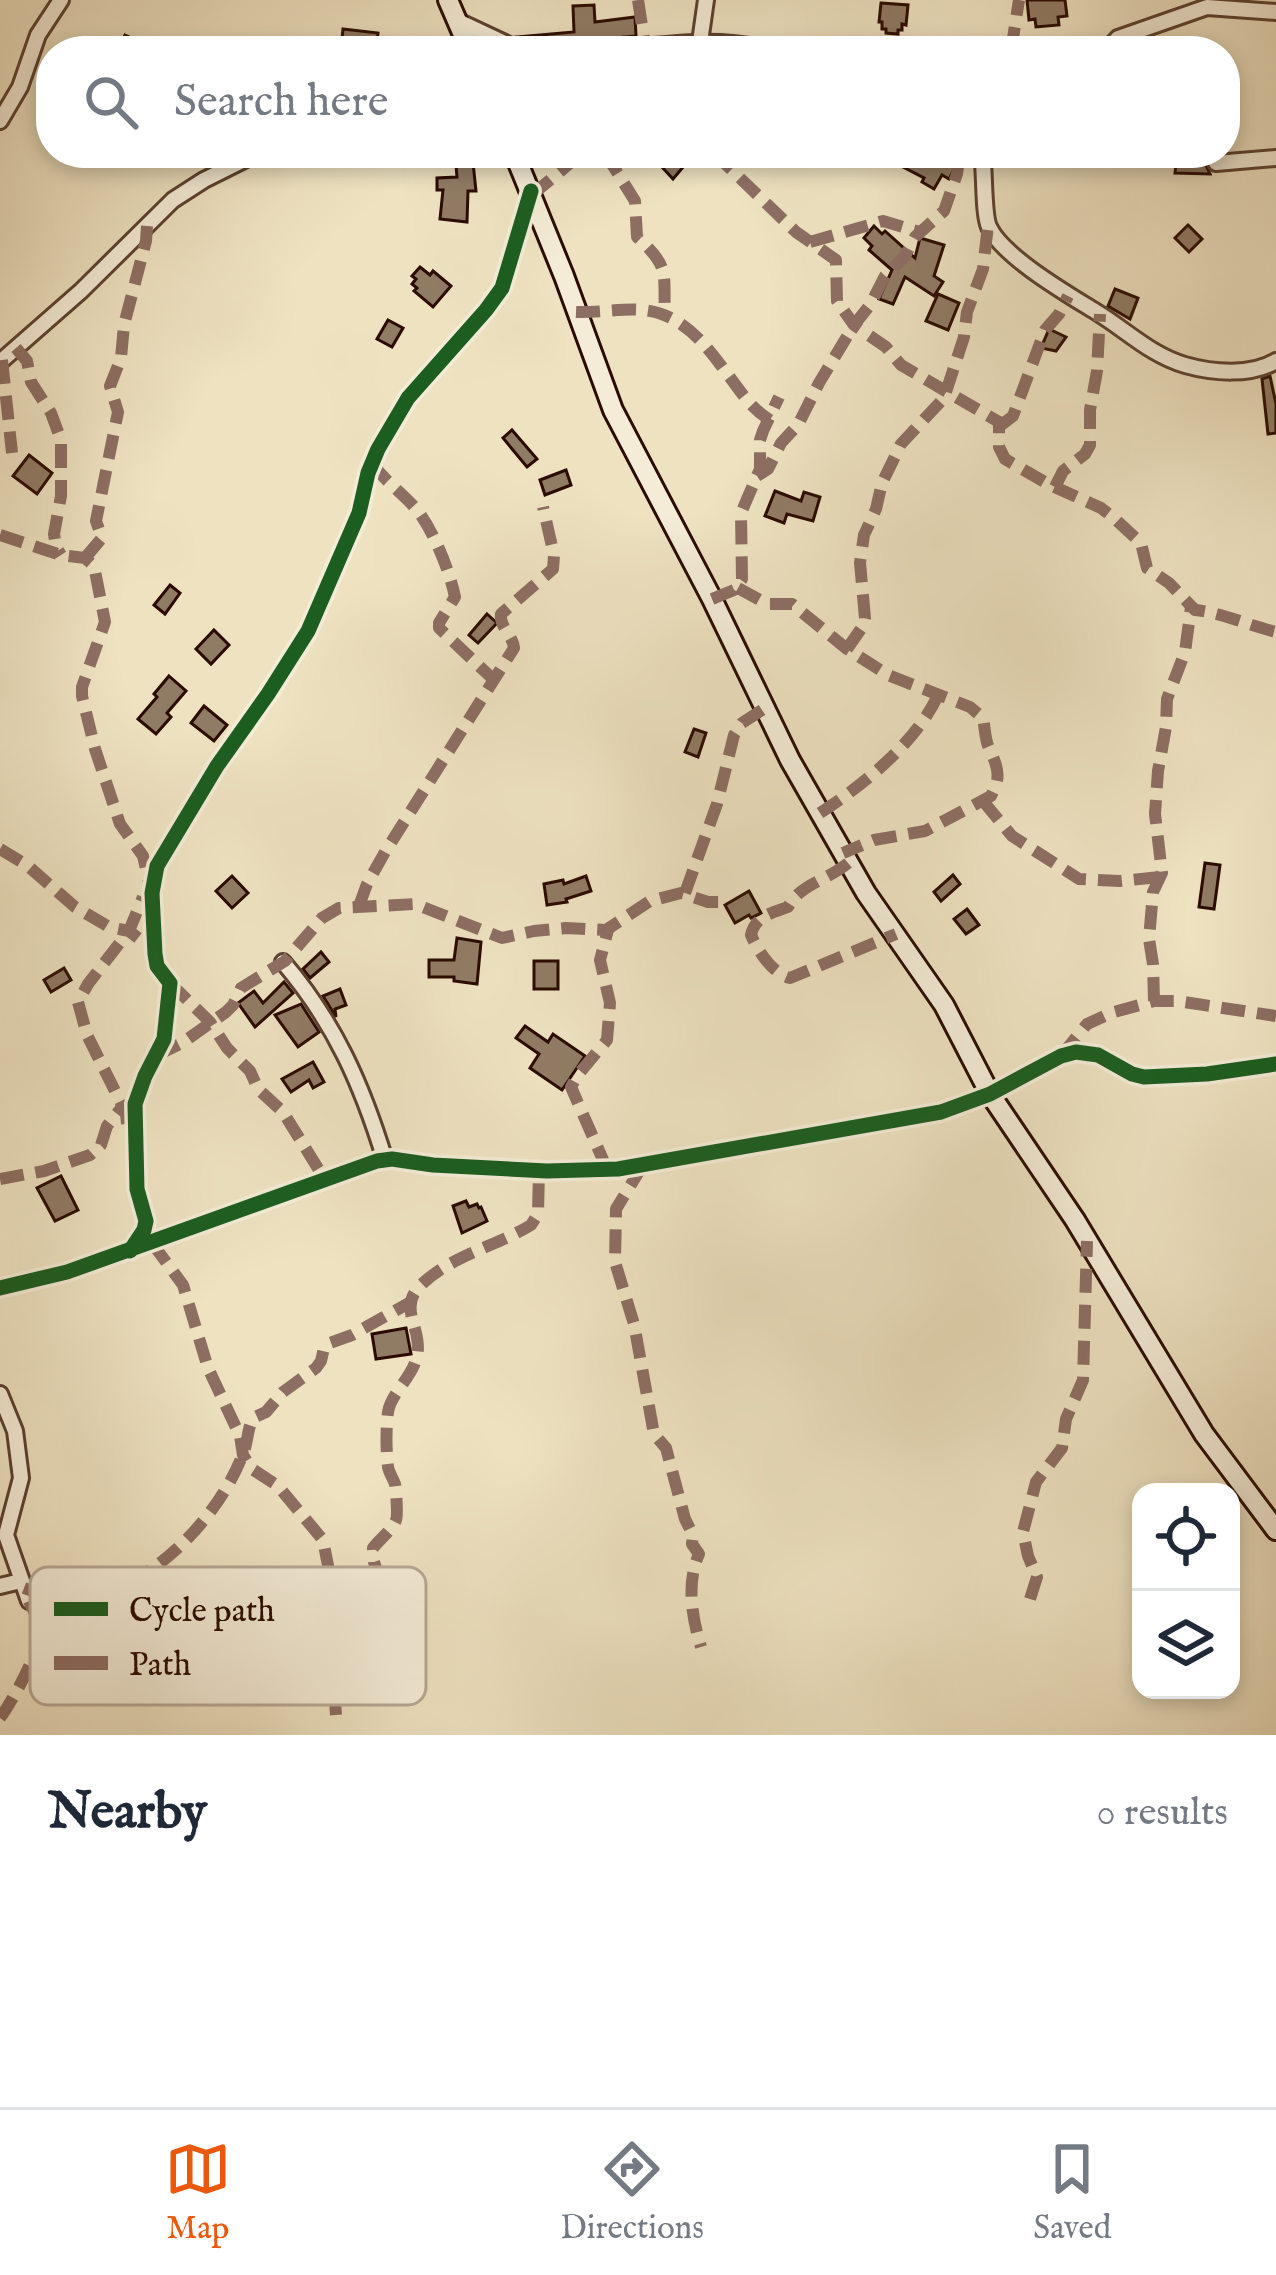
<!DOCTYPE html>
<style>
body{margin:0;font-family:"IM FELL English",serif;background:#f6f6f7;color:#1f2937}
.controls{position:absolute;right:36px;bottom:36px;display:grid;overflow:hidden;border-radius:24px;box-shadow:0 6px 18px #0003}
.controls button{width:108px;height:108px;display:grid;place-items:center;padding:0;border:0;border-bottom:3px solid #e0e1e3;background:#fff;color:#1f2937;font:60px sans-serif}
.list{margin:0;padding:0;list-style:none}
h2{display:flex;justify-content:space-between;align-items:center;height:156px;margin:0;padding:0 48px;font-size:51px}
h2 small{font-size:39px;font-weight:400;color:#747a83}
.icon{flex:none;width:66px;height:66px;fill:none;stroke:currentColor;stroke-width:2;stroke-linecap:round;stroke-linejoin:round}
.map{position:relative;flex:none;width:1276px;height:1735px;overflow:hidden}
.search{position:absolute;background:#fff;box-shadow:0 6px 18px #0003;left:36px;right:36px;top:36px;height:132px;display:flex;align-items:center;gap:30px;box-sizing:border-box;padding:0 42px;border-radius:48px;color:#747a83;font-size:45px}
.sheet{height:372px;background:#fff}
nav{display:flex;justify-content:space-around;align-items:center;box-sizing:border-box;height:168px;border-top:3px solid #e0e1e3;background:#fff;font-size:33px;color:#747a83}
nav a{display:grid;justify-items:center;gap:6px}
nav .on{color:#ea580c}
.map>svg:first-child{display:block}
</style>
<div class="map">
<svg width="1276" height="1735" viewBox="0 0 1276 1735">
<rect width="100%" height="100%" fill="#eee2c1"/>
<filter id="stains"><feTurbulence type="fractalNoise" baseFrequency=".00167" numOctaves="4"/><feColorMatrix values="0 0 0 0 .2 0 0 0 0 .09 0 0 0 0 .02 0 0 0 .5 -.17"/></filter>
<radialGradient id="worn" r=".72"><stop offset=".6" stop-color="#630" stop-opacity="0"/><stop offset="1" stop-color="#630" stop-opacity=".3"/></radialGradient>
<g fill="#907b64" stroke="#2b0b00" stroke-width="3">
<polygon points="1027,0 1065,0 1067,16 1058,17 1059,25 1036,27 1035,19 1029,20"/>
<polygon points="881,3 908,5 906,25 902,24 902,30 898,30 898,34 886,33 886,29 882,29 882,22 879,22"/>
<polygon points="594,5 595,22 635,17 636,36 592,40 581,45 573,40 550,40 540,47 532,47 518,37 574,32 573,6"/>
<polygon points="343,29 378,33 376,51 341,48"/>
<polygon points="125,35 161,51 118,51"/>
<polygon points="404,39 450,42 450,51 403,51"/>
<polygon points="455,153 472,153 476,191 468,191 467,222 440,219 443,190 437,190 437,178 457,177"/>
<polygon points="649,153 695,153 673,179"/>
<polygon points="876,153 954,153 949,162 956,166 949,179 942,175 934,189 922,182 924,178"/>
<polygon points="1177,153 1210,153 1205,163 1210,174 1175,173"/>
<polygon points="1188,225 1202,239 1189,252 1175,238"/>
<polygon points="874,226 882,234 885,231 915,258 920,238 944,245 934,276 943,282 934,296 905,277 893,304 879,299 892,270 869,250 872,246 864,238"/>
<polygon points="420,267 430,275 433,271 451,286 433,307 414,291 417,288 412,284 416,279 412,276"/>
<polygon points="1115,289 1138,298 1130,319 1108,306"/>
<polygon points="938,294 959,303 948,330 926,321"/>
<polygon points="388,320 403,328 392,347 377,339"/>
<polygon points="1049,329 1066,337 1056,351 1041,348"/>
<polygon points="1270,376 1276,404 1276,433 1268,434 1262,379"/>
<polygon points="512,430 537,459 527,467 503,438"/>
<polygon points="29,455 52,473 37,494 13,476"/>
<polygon points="566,470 571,485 545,495 540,480"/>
<polygon points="775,491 801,501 804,492 820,497 813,521 787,514 784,523 765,516"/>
<polygon points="170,585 180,593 165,614 154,605"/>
<polygon points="487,614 497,623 478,643 469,635"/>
<polygon points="214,630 229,645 211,664 196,649"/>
<polygon points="169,676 186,691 167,713 171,717 156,734 138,719 157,697 154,694"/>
<polygon points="204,706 227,725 214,741 191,723"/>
<polygon points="694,729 706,733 698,757 685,752"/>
<polygon points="1205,863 1220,865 1214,909 1199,907"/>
<polygon points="953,875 960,884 941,901 934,892"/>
<polygon points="232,876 248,893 232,908 216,891"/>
<polygon points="586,876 591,891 566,899 567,902 547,905 544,884 563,880 564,884"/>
<polygon points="749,891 761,913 751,918 749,915 735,923 725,905"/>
<polygon points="967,909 979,925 966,934 954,919"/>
<polygon points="457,938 481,942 477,984 454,981 454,977 429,977 429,960 454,960"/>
<polygon points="321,952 329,962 310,978 303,969"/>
<rect x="534" y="961" width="24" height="28"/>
<polygon points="64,968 71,980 51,992 44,980"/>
<polygon points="284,982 293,993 255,1027 238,1003 254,991 263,1003"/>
<polygon points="340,989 346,1005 335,1009 336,1017 323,996"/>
<polygon points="301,1004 319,1032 298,1047 275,1015"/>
<polygon points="525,1026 548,1042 553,1034 585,1056 562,1090 530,1068 539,1054 516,1038"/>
<polygon points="313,1062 324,1082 313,1088 309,1080 291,1092 282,1079"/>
<polygon points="61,1176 78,1210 55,1221 37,1188"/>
<polygon points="466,1201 469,1207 477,1204 479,1208 481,1207 487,1221 462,1233 453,1206"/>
<polygon points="406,1328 411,1354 376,1359 372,1334"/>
</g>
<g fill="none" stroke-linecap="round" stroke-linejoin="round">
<g stroke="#5c4130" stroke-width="20">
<g id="minor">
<polyline points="456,20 522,51"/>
<polyline points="700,42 706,0"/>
<polyline points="550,51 572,51"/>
<path d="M593,51C657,48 709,34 773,51"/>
<polyline points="1106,51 1118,38 1207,7 1276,12"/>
<polyline points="0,121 20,87 38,35 61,0"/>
<path d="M982,153C985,171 983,214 989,227C1003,257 1069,295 1098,313C1127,331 1151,355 1185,365C1213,373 1251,376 1276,361"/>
<polyline points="1216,163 1276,158"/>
<polyline points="0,362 81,291 173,200 204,180 258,153"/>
<path d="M283,962C335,1023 362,1085 385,1160"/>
<polyline points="130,1250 144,1230 146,1221 137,1189 135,1104 145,1076 164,1039 170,983 157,966 155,954 152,893 157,866 217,766 268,694 308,631 359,513 368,473 378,449 408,398 486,310 502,288 531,191"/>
<polyline points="0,1288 67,1272 377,1161 392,1159 433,1165 547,1171 618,1169 941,1112 990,1094 1061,1056 1076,1052 1098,1055 1132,1074 1144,1077 1207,1074 1276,1064"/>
<polyline points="0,1394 15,1431 21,1478 6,1535 29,1601"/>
<polyline points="0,1586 21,1581"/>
</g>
</g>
<g stroke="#2b0b00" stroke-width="24">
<g id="secondary">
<polyline points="448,0 470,51"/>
<polyline points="514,153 564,276 613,410 712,599 790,760 866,893 944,1005 990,1094 1075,1220 1204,1434 1276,1530"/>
</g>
</g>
<use href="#minor" stroke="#f4ecd7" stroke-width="14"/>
<use href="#secondary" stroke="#f4ecd7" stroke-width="18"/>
<g stroke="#8d6e63" stroke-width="12" stroke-dasharray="24 12" stroke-linecap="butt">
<polyline points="638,0 645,45"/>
<polyline points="884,51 888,38"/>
<polyline points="1011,51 1019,0"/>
<path d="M605,153L635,201L637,237C671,268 663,272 665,316"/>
<path d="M714,153L796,232L836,260L837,301L854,325L886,347L901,365L999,422V447L1005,459L1048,484L1101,508L1114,518L1141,543L1147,568L1169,583L1195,610C1219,612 1251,626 1276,632"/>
<polyline points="532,195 582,153"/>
<polyline points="810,242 883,221 920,232"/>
<path d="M576,312C598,313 622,308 643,310C680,313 705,343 725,371C740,390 749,407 770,420"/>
<polyline points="16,348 27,361 31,382 51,413 61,440 61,496 54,534 56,547 61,555"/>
<polyline points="2,360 12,453"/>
<polyline points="1000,426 1013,416 1045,330 1059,314 1068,296"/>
<path d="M372,463C386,483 406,495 420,514C435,535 450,572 455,597L439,623V628L494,680"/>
<polyline points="757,476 768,469 781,443 798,425 819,383 854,325 870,305 885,276 905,256 915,237 944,211 957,174 960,153"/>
<polyline points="1055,487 1063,471 1085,454 1090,445 1090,410 1097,371 1100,314"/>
<polyline points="0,535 61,555 85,558 94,566 105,622 82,687 82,696 95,749 120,824 143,856 149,882"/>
<polyline points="85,558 102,538 96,521 118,412 110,386 121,358 124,325 146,241 147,226"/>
<path d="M738,588L767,604H792L847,649L888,675L970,707L983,718C985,728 985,740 989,748C998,768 1002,775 991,796L925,831L874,840L843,853"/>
<polyline points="712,599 734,590 742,579 741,513 760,469 760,440 763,431 779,397"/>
<polyline points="847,649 863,626 865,618 860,563 864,535 876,509 882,483 901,444 944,398 964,337 967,312 983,269 988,225"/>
<polyline points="983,801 1012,836 1079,879 1120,881 1160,877"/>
<path d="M820,813C862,786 917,742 938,695"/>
<polyline points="0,849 28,866 75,907 109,927 129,931 138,938"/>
<path d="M848,863C828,880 800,884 788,907C772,913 755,916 751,935C758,951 772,973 790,978L896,934"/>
<polyline points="685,893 717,804 734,735 742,723 765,708"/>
<path d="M359,906L367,884L385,852L514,648C513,635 499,627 501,614L553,569L554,555L543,507"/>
<polyline points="170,983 210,1022 227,1048 250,1071 258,1089 283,1112 324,1178"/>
<polyline points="1154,1001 1153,964 1149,939 1153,892 1162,873 1155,814 1158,771 1166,727 1167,699 1185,652 1191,607"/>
<polyline points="157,1055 182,1043 226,1012 233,1005 241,988 285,961 322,918 339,908 415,904 502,938 534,931 566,928 606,930 650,901 681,893 708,902 728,902"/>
<polyline points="1061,1056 1087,1024 1111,1013 1154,1001 1177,1001 1276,1016"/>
<polyline points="127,1124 126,1113 87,1035 78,1002 88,984 129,931 143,897"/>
<path d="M643,1165L616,1209L615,1262L634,1324L654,1434L666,1448L685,1519L693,1535L692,1544L699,1554C686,1583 692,1618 701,1647"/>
<polyline points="607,1169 571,1087 577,1076 607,1040 610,1003 600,960 608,930"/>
<polyline points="0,1179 44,1171 90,1155 101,1145 107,1126 122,1107"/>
<polyline points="152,1243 183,1285 208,1368 240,1436 243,1455 252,1469 278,1486 323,1540 332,1586 331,1645 336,1715"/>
<path d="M24,1588C53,1599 59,1594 87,1589C103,1586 118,1589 133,1581C181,1554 223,1505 243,1454C248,1442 247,1430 253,1418L266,1412L283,1392L316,1368L321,1361L324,1348L330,1343L352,1335L409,1303"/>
<polyline points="1030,1599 1037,1577 1028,1556 1023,1532 1036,1482 1062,1448 1066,1419 1083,1380 1087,1241"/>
<path d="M332,1618H365L376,1610L380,1580L374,1562L373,1548C380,1539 392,1530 396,1520C398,1516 396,1488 395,1484C393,1478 389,1473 388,1467C386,1450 386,1428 388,1412C391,1393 413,1377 417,1356C423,1329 398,1309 419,1287C449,1256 495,1247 531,1225L538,1214L539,1170"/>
<path d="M0,1718C12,1702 42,1648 40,1629C39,1620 33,1610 29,1601"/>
</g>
<g stroke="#f4ecd7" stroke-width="22">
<g id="cycleway">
<polyline points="130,1251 144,1230 146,1221 137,1189 135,1104 145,1076 164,1039 170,983 157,966 155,954 152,893 157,866 217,766 268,694 308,631 359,513 368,473 378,449 408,398 486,310 502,288 531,191"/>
<polyline points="0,1288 67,1272 377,1161 392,1159 433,1165 547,1171 618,1169 941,1112 990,1094 1061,1056 1076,1052 1098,1055 1132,1074 1144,1077 1207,1074 1276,1064"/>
</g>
</g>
<use href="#cycleway" stroke="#1b5e20" stroke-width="15"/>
</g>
<rect x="30" y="1567" width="396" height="138" rx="18" fill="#f4ecd7" stroke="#b8a896" stroke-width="3"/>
<rect x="54" y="1602" width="54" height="14" fill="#1b5e20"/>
<rect x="54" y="1656" width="54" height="14" fill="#8d6e63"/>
<g font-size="33" fill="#2b0b00">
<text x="129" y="1621">Cycle path</text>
<text x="129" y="1675">Path</text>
</g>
<rect width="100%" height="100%" filter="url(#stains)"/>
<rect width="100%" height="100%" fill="url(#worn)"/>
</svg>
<div class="controls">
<button><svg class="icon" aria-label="locate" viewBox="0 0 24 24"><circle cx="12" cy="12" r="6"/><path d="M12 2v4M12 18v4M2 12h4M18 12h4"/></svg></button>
<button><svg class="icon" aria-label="layers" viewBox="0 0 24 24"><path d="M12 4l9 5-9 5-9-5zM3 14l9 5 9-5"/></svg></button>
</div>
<div class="search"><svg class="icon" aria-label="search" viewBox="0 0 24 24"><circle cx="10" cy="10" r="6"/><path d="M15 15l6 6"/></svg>Search here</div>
</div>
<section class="sheet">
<h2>Nearby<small>0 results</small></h2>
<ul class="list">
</ul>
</section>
<nav>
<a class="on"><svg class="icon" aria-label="map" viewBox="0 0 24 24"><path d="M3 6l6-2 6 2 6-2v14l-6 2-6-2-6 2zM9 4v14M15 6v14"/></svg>Map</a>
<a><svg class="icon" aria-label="directions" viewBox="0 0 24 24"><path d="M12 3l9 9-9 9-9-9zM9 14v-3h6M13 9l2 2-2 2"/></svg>Directions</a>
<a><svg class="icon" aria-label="saved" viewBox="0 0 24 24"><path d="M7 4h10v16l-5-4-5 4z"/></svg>Saved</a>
</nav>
